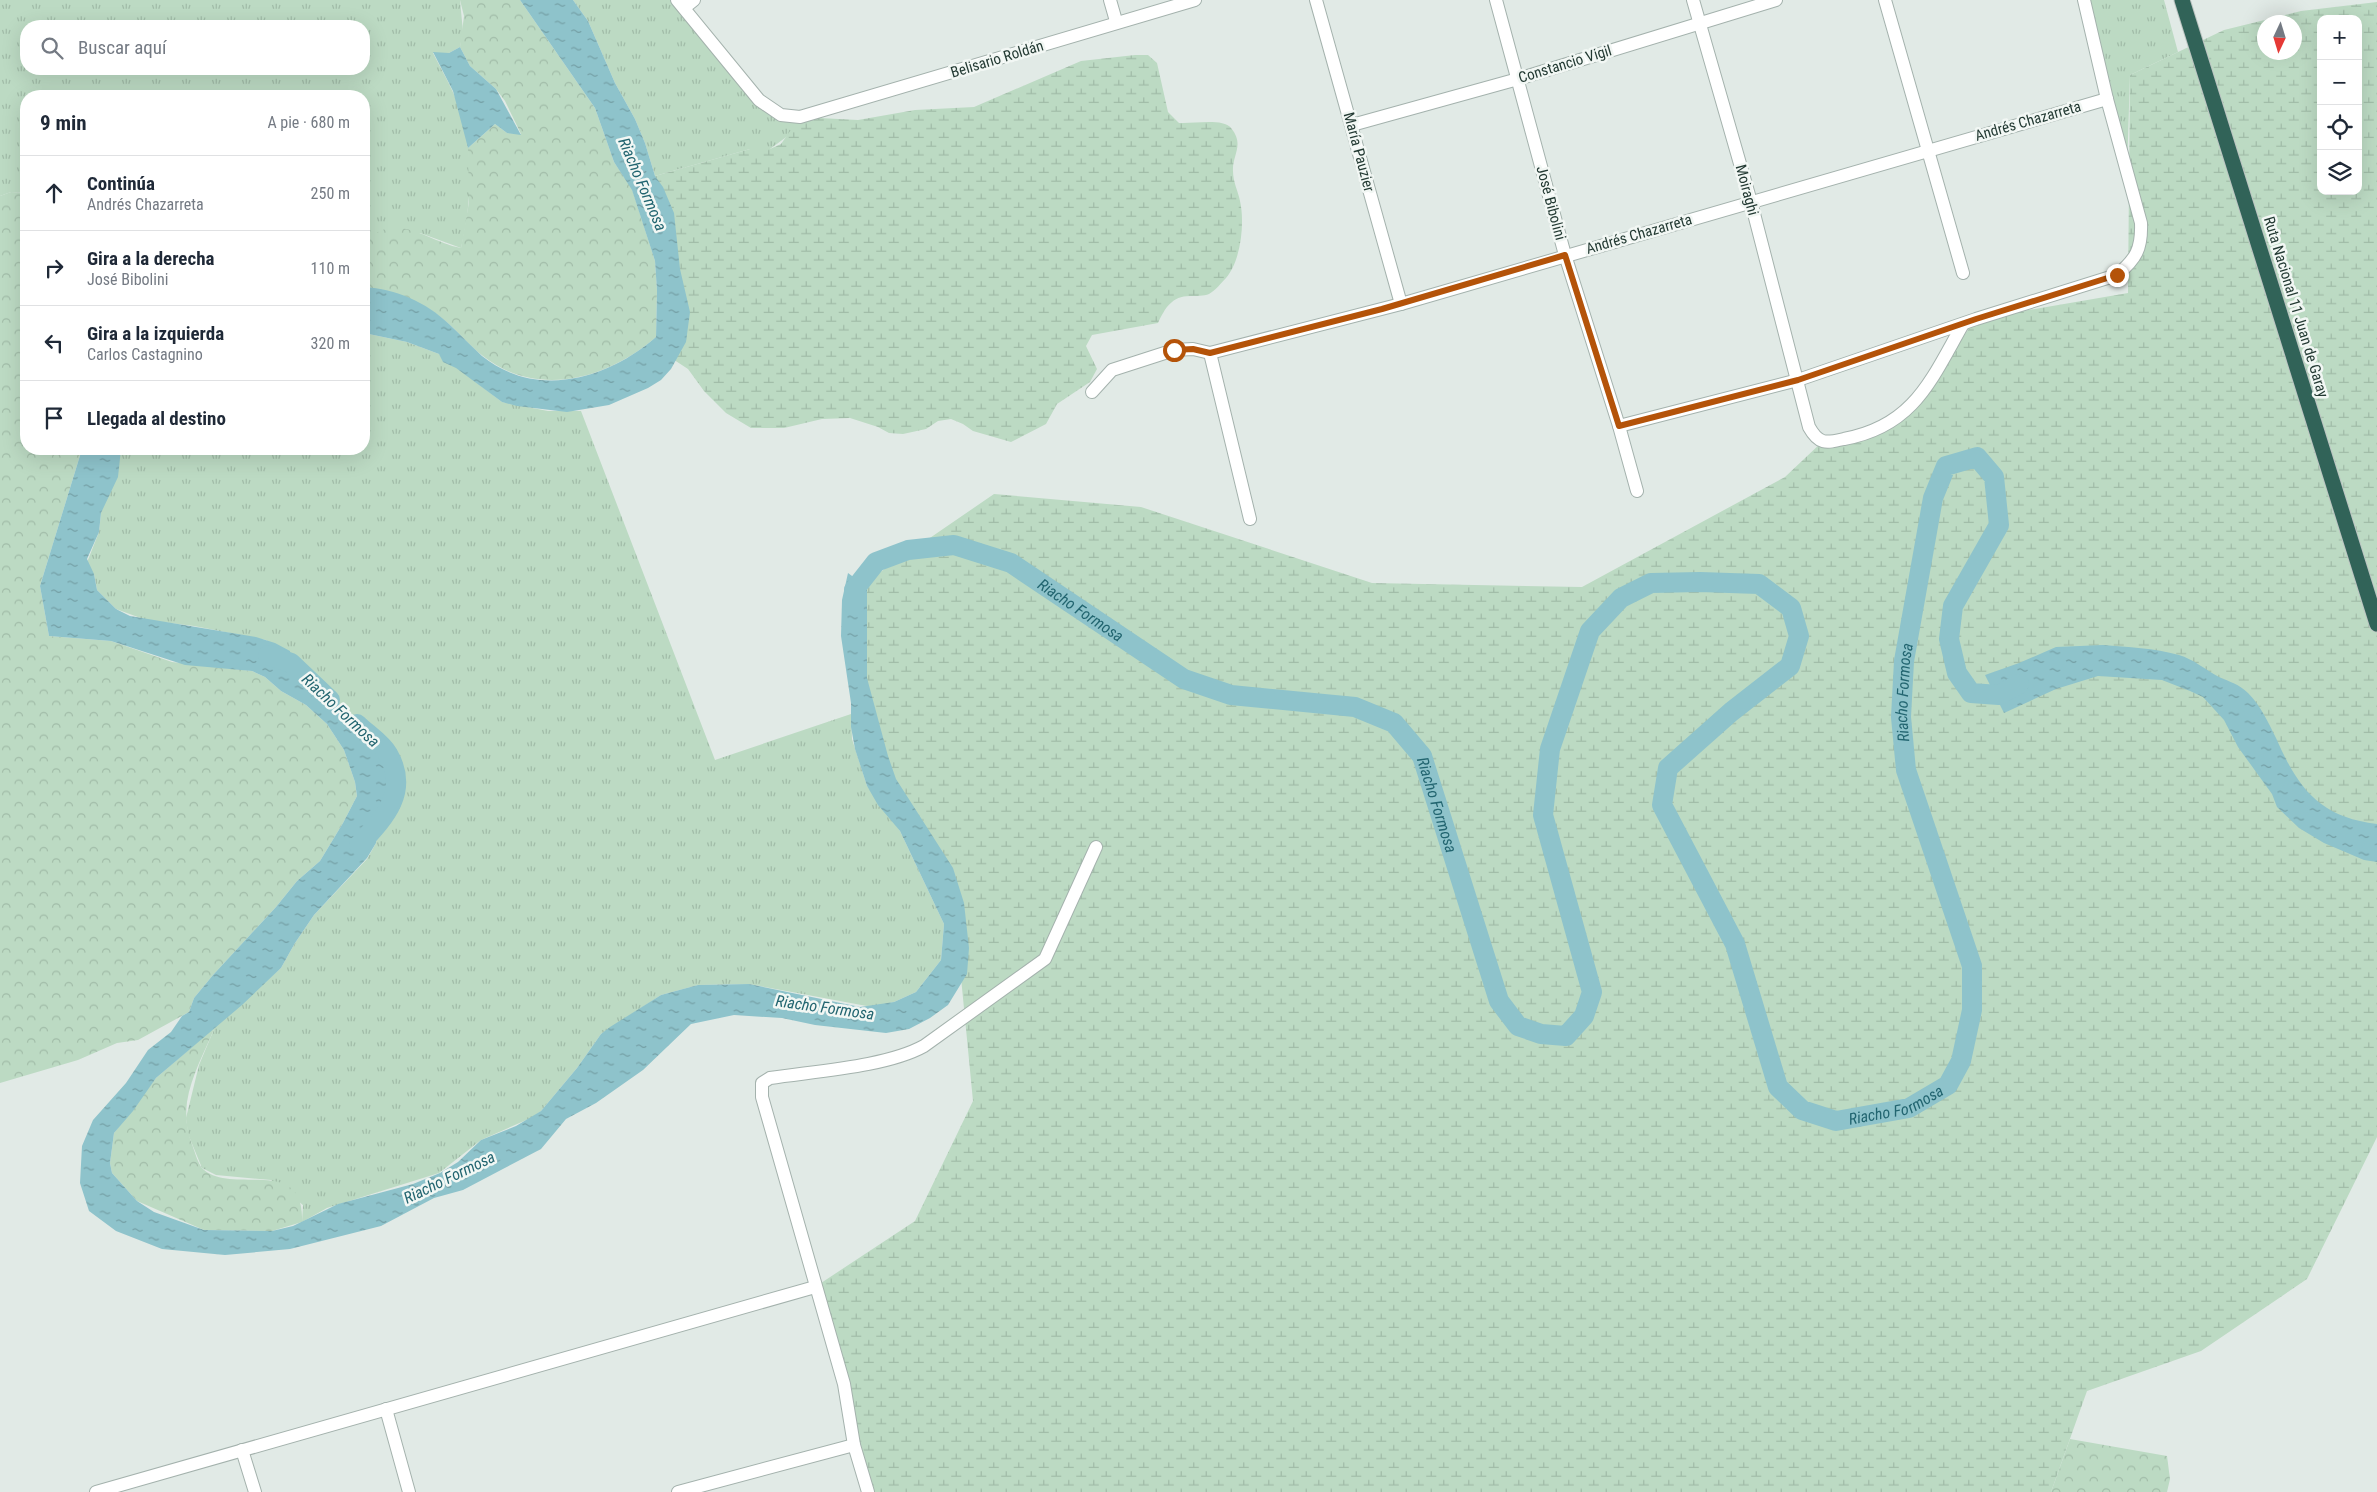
<!DOCTYPE html>
<html lang="es">
<meta charset="utf-8">
<style>
body{margin:0;font-family:"Roboto Condensed",sans-serif;background:#f6f6f7;color:#1f2937}
.controls{position:absolute;right:15px;top:15px;display:grid;overflow:hidden;border-radius:10px;box-shadow:0 5px 20px #0002}
.controls button{width:45px;height:45px;display:grid;place-items:center;padding:0;border:0;border-bottom:1px solid #e0e1e3;background:#fff;color:#1f2937;font:25px sans-serif}
.compass{position:absolute;left:2257px;top:15px;width:45px;height:45px;border-radius:50%;background:#fff;box-shadow:0 5px 20px #0002;rotate:184deg}
.stop{position:absolute;width:15px;height:15px;margin:-11px;border:4px solid #b45309;border-radius:50%;background:#fff}
.stop.end{background:#b45309;border-color:#fff;box-shadow:0 1px 5px #0008}
.list{margin:0;padding:0;list-style:none}
h2{display:flex;justify-content:space-between;align-items:center;height:65px;margin:0;padding:0 20px;font-size:21px}
h2 small{font-size:16px;font-weight:400;color:#747a83}
.list li{display:grid;grid-template-columns:32px 1fr auto;gap:15px;align-items:center;box-sizing:border-box;height:75px;padding:0 20px;border-top:1px solid #e0e1e3}
.list b{display:block;font-size:19px;white-space:nowrap}
.list p{margin:0;font-size:16px;white-space:nowrap;color:#747a83}
.list em{font-size:16px;font-style:normal;color:#747a83}
.icon{flex:none;width:28px;height:28px;fill:none;stroke:currentColor;stroke-width:2;stroke-linecap:round;stroke-linejoin:round}
.map{position:relative;flex:none;width:2377px;height:1492px;overflow:hidden}
.search{position:absolute;background:#fff;box-shadow:0 5px 20px #0002;left:20px;top:20px;width:350px;height:55px;display:flex;align-items:center;gap:12px;box-sizing:border-box;padding:0 18px;border-radius:20px;color:#747a83;font-size:19px}
.panel{position:absolute;background:#fff;box-shadow:0 5px 20px #0002;left:20px;top:90px;width:350px;height:365px;border-radius:20px}
.map>svg:first-child{display:block}
</style>
<div class="map">
<svg width="2377" height="1492" viewBox="0 0 2377 1492">
<defs>
<pattern id="grass-tufts" width="24" height="20" patternUnits="userSpaceOnUse" patternTransform="scale(1.25)"><rect width="24" height="20" fill="#bcdac3"/><path d="M3 7l-1-3M5 7V3M7 7l1-3M15 17l-1-3M17 17v-4M19 17l1-3" fill="none" stroke="#a1bca8"/></pattern>
<pattern id="forest-crowns" width="20" height="18" patternUnits="userSpaceOnUse" patternTransform="scale(1.25)"><rect width="20" height="18" fill="#bcdac3"/><path d="M2 6a3 3 0 1 1 6 0M12 15a3 3 0 1 1 6 0" fill="none" stroke="#a1bca8"/></pattern>
<pattern id="wetland-marsh" width="20" height="14" patternUnits="userSpaceOnUse" patternTransform="scale(1.25)"><rect width="20" height="14" fill="#bcdac3"/><path d="M1 5h8M5 5V1M11 12h8M15 12V8" fill="none" stroke="#a1bca8"/></pattern>
<pattern id="water-ripples" width="26" height="14" patternUnits="userSpaceOnUse" patternTransform="scale(1.25)"><rect width="26" height="14" fill="#8ec3cb"/><path d="M2 4q2-2 4 0t4 0M15 11q2-2 4 0t4 0" fill="none" stroke="#749fa5"/></pattern>
</defs>
<rect width="100%" height="100%" fill="#e1eae6"/>
<g fill="url(#grass-tufts)" fill-rule="evenodd">
<path d="M0,0H460L463,32L460,47L449,53H433C439,65 446,77 452,90C475,139 473,197 461,248L420,233L364,247V96H26V193L11,192L0,196ZM26,26H364V69H26Z"/>
<polygon points="573,0 677,0 759,99 800,117 789,135 770,149 750,149 655,176 645,143 635,119 615,83 588,21"/>
<polygon points="2084,0 2164,0 2178,52 2130,75 2127,171"/>
<polygon points="364,333 407,342 439,354 502,402 548,411 581,411 715,760 851,714 852,739 867,786 900,831 944,924 941,960 916,992 894,1002 872,1007 749,984 698,985 661,995 601,1034 577,1068 541,1111 531,1118 481,1140 439,1173 327,1208 302,1222 303,1205 271,1180 216,1175 202,1168 188,1134 186,1118 199,1065 215,1027 281,968 295,943 314,915 367,859 376,843 377,826 391,802 398,784 388,753 266,640 194,626 146,620 116,609 97,590 94,574 84,570 99,532 101,513 120,449 364,449"/>
</g>
<g fill="url(#forest-crowns)">
<path d="M460,0H520L595,108L614,162L632,189L655,261L657,291L656,337C608,379 537,399 483,356C471,347 461,335 450,325C423,300 398,293 364,288V243C396,209 426,241 461,248L469,202L468,148L495,124L507,133L521,134L505,101L496,89L470,66L460,47L464,16Z"/>
<polygon points="11,192 26,193 26,449 82,449 40,586 49,636 111,641 172,662 252,671 265,677 281,691 306,705 327,724 344,750 355,782 357,796 343,823 320,861 297,881 276,907 213,975 194,998 189,1012 138,1040 117,1043 78,1060 0,1083 0,196"/>
<path d="M215,1027C205,1051 191,1076 187,1102C185,1118 187,1132 193,1147C195,1153 198,1163 202,1168C230,1197 305,1153 302,1222L272,1231L204,1230L137,1201L112,1173L110,1163L114,1133L156,1078Z"/>
<polygon points="2070,1439 2167,1456 2170,1479 2167,1492 2051,1492"/>
</g>
<g fill="url(#wetland-marsh)" fill-rule="evenodd">
<path d="M2377,2V1137L2307,1279L2201,1351L2087,1391L2051,1492H868L815,1287L915,1221L973,1101L956,926L875,758L854,590L994,494L1141,507L1372,583L1582,587L1785,477L1822,442L1862,436L1914,404L1976,319L2128,293L2130,75L2224,30L2301,11ZM2321,19H2358V191H2321ZM2264,22H2294V52H2264Z"/>
<path d="M1135,55H1148L1157,63L1168,112L1179,123C1193,124 1223,118 1231,128C1245,145 1232,155 1233,171C1233,182 1238,191 1240,201C1245,222 1241,261 1226,278C1222,282 1215,291 1209,294C1204,296 1196,296 1190,296C1172,296 1165,308 1158,323L1092,335L1086,346L1097,369L1090,382L1057,404L1046,424L1011,442L973,431L963,424L951,419L938,421L926,429L903,434L889,433L878,427L850,418L822,419L784,428H751L726,413L704,391L688,369L662,352L676,315L647,193L655,176L750,149H770L781,144L800,117L858,120L915,110L974,107L1081,61Z"/>
</g>
<g fill="url(#water-ripples)">
<path d="M520,0H573L588,21L615,83L635,119L645,143L655,176L663,187L674,213L680,269L690,312L686,342L671,369L661,380L648,388L609,405L567,412L517,406L502,402L456,368L443,362L439,354L407,342L364,333V287C396,289 426,302 449,324C461,335 471,346 482,356C537,400 608,379 656,337L657,291L655,261L632,190L614,162L595,108Z"/>
<polygon points="460,47 470,66 496,89 521,135 507,133 495,124 468,148 453,91 433,52 449,53"/>
<polygon points="82,449 121,449 118,477 101,513 99,532 87,559 94,574 97,590 116,609 130,616 256,637 275,643 290,651 291,663 344,708 388,753 391,802 387,814 377,826 376,843 367,858 314,915 295,943 281,968 242,1005 156,1078 133,1111 114,1133 110,1163 112,1173 137,1201 154,1212 204,1230 272,1231 293,1226 338,1204 413,1184 440,1173 458,1162 481,1140 516,1126 541,1111 577,1068 601,1034 610,1027 661,995 683,989 698,985 749,984 860,1007 894,1002 916,992 941,960 944,924 900,831 878,805 867,786 855,749 851,727 851,703 841,636 842,600 848,573 867,587 867,678 888,756 896,779 953,868 964,903 969,948 967,974 948,1005 930,1018 909,1029 886,1033 815,1025 782,1018 734,1015 691,1024 643,1070 596,1103 566,1119 541,1149 463,1190 434,1198 381,1226 290,1249 225,1255 162,1249 116,1231 89,1211 80,1183 82,1146 93,1120 126,1083 148,1050 171,1032 182,1016 189,1012 194,998 213,975 276,907 297,881 320,861 343,823 357,796 355,782 344,750 327,724 306,705 281,691 265,677 252,671 185,665 111,641 49,636 40,586"/>
<path d="M2103,645C2128,647 2154,648 2179,655C2193,659 2206,670 2219,677C2230,682 2239,684 2248,693C2261,706 2268,722 2276,738C2298,788 2319,817 2377,824V862L2364,860L2324,843L2299,828L2277,807L2272,794L2238,747L2224,720L2203,697L2190,691L2162,680L2098,676L2056,689L2004,713L1985,675L2019,663L2056,647Z"/>
</g>
<g fill="none" stroke-linecap="round" stroke-linejoin="round">
<g stroke="#8ec3cb" stroke-width="20">
<path id="s1" d="M854,606V590L876,562L908,550L954,545L1011,563L1184,679L1231,695L1355,707L1394,723L1422,756L1499,1001L1518,1026L1541,1034L1566,1036L1584,1016L1592,992L1543,815L1550,749L1590,631L1621,598L1651,583L1700,582L1759,584L1791,608L1799,636L1790,666L1731,712L1668,768L1662,805L1735,944L1778,1087L1802,1110L1836,1121L1909,1108L1948,1085L1961,1061L1972,1010V966L1906,770L1901,717L1904,661L1933,498L1946,466L1977,457L1994,477L1999,525L1953,606L1949,639L1957,673L1971,693L1999,695L2019,684"/>
<polyline points="268,655 291,663 330,700"/>
<path d="M357,724C366,733 382,743 388,754C410,792 384,818 359,845"/>
</g>
<g stroke="#a4b2ad" stroke-width="14">
<g id="street">
<polyline points="677,0 759,100 781,115 800,117 1195,0"/>
<polyline points="1110,0 1116,21"/>
<polyline points="1316,0 1401,304"/>
<polyline points="1496,0 1565,255 1619,426 1637,491"/>
<path d="M1693,0L1751,202L1809,427C1819,445 1826,443 1844,439C1914,426 1931,380 1963,324"/>
<polyline points="1885,0 1963,273"/>
<polyline points="684,8 694,0"/>
<polyline points="1352,125 1518,79 1776,0"/>
<polyline points="1210,353 1250,519"/>
<polyline points="1092,392 1112,370 1174,350 1193,349 1210,353 1401,304 2107,99"/>
<path d="M1619,426L1798,380L1976,319L2117,275C2136,259 2142,249 2141,223L2107,99L2084,0"/>
<polyline points="386,1409 409,1492"/>
<polyline points="242,1450 255,1492"/>
<polyline points="96,1492 815,1287"/>
<polyline points="678,1492 854,1445"/>
<path d="M868,1492L854,1445L844,1384L762,1097V1083L770,1078C815,1071 886,1067 924,1046L1045,959L1096,847"/>
</g>
</g>
<g stroke="#bdc4c2" stroke-width="17">
<polyline id="highway" points="2182,0 2377,624"/>
</g>
<use href="#street" stroke="#fff" stroke-width="12"/>
<use href="#highway" stroke="#316358" stroke-width="15"/>
</g>
<g fill="none" stroke-linecap="round" stroke-linejoin="round">
<polyline stroke="#b45309" stroke-width="6" points="1174,350 1193,349 1210,353 1382,309 1565,255 1619,426 1798,380 1976,319 2117,275"/>
</g>
<g text-anchor="middle" stroke-width="5" stroke-linejoin="round" paint-order="stroke">
<g font-size="15" fill="#233a33" stroke="#f2f7f4">
<text transform="translate(997 59) rotate(-17)" y="5">Belisario Roldán</text>
<text transform="translate(1565 64) rotate(-17)" y="5">Constancio Vigil</text>
<text transform="translate(2028 121) rotate(-16)" y="5">Andrés Chazarreta</text>
<text transform="translate(1359 152) rotate(75)" y="5">María Pauzier</text>
<text transform="translate(1747 190) rotate(75)" y="5">Moiraghi</text>
<text transform="translate(1551 203) rotate(75)" y="5">José Bibolini</text>
<text transform="translate(1639 234) rotate(-16)" y="5">Andrés Chazarreta</text>
<text transform="translate(2296 307) rotate(73)" y="5">Ruta Nacional 11 Juan de Garay</text>
</g>
<g font-size="16" font-style="italic" fill="#226570" stroke="#f2f7f4">
<text transform="translate(643 184) rotate(67)" y="6">Riacho Formosa</text>
<text dy="6" stroke="none"><textPath href="#s1" startOffset="276">Riacho Formosa</textPath></text>
<text dy="6" stroke="none"><textPath href="#s1" startOffset="2811">Riacho Formosa</textPath></text>
<text transform="translate(341 710) rotate(43)" y="6">Riacho Formosa</text>
<text dy="6" stroke="none"><textPath href="#s1" startOffset="711">Riacho Formosa</textPath></text>
<text transform="translate(825 1007) rotate(8)" y="6">Riacho Formosa</text>
<text dy="6" stroke="none"><textPath href="#s1" startOffset="2346">Riacho Formosa</textPath></text>
<text transform="translate(449 1177) rotate(-26)" y="6">Riacho Formosa</text>
</g>
</g>
</svg>
<div class="controls">
<button>+</button>
<button>−</button>
<button><svg class="icon" aria-label="locate" viewBox="0 0 24 24"><circle cx="12" cy="12" r="6"/><path d="M12 2v4M12 18v4M2 12h4M18 12h4"/></svg></button>
<button><svg class="icon" aria-label="layers" viewBox="0 0 24 24"><path d="M12 4l9 5-9 5-9-5zM3 14l9 5 9-5"/></svg></button>
</div>
<svg class="compass" viewBox="-18 -18 36 36"><path d="M0-13l5 13h-10z" fill="#e53935"/><path d="M0 13l5-13h-10z" fill="#747a83"/></svg>
<div class="stop" style="left:1174px;top:350px"></div>
<div class="stop end" style="left:2117px;top:275px"></div>
<div class="search"><svg class="icon" aria-label="search" viewBox="0 0 24 24"><circle cx="10" cy="10" r="6"/><path d="M15 15l6 6"/></svg>Buscar aquí</div>
<section class="panel">
<h2>9 min<small>A pie · 680 m</small></h2>
<ul class="list">
<li><svg class="icon" aria-label="ahead" viewBox="0 0 24 24"><path d="M12 20V5M6 11l6-6 6 6"/></svg><div><b>Continúa</b><p>Andrés Chazarreta</p></div><em>250 m</em></li>
<li><svg class="icon" aria-label="right" viewBox="0 0 24 24"><path d="M7 20v-9h11M14 6l5 5-5 5"/></svg><div><b>Gira a la derecha</b><p>José Bibolini</p></div><em>110 m</em></li>
<li><svg class="icon" aria-label="left" viewBox="0 0 24 24"><path d="M17 20v-9H6M10 6l-5 5 5 5"/></svg><div><b>Gira a la izquierda</b><p>Carlos Castagnino</p></div><em>320 m</em></li>
<li><svg class="icon" aria-label="arrive" viewBox="0 0 24 24"><path d="M6 21V4h12l-3 4 3 4H6"/></svg><div><b>Llegada al destino</b></div></li>
</ul>
</section>
</div>
